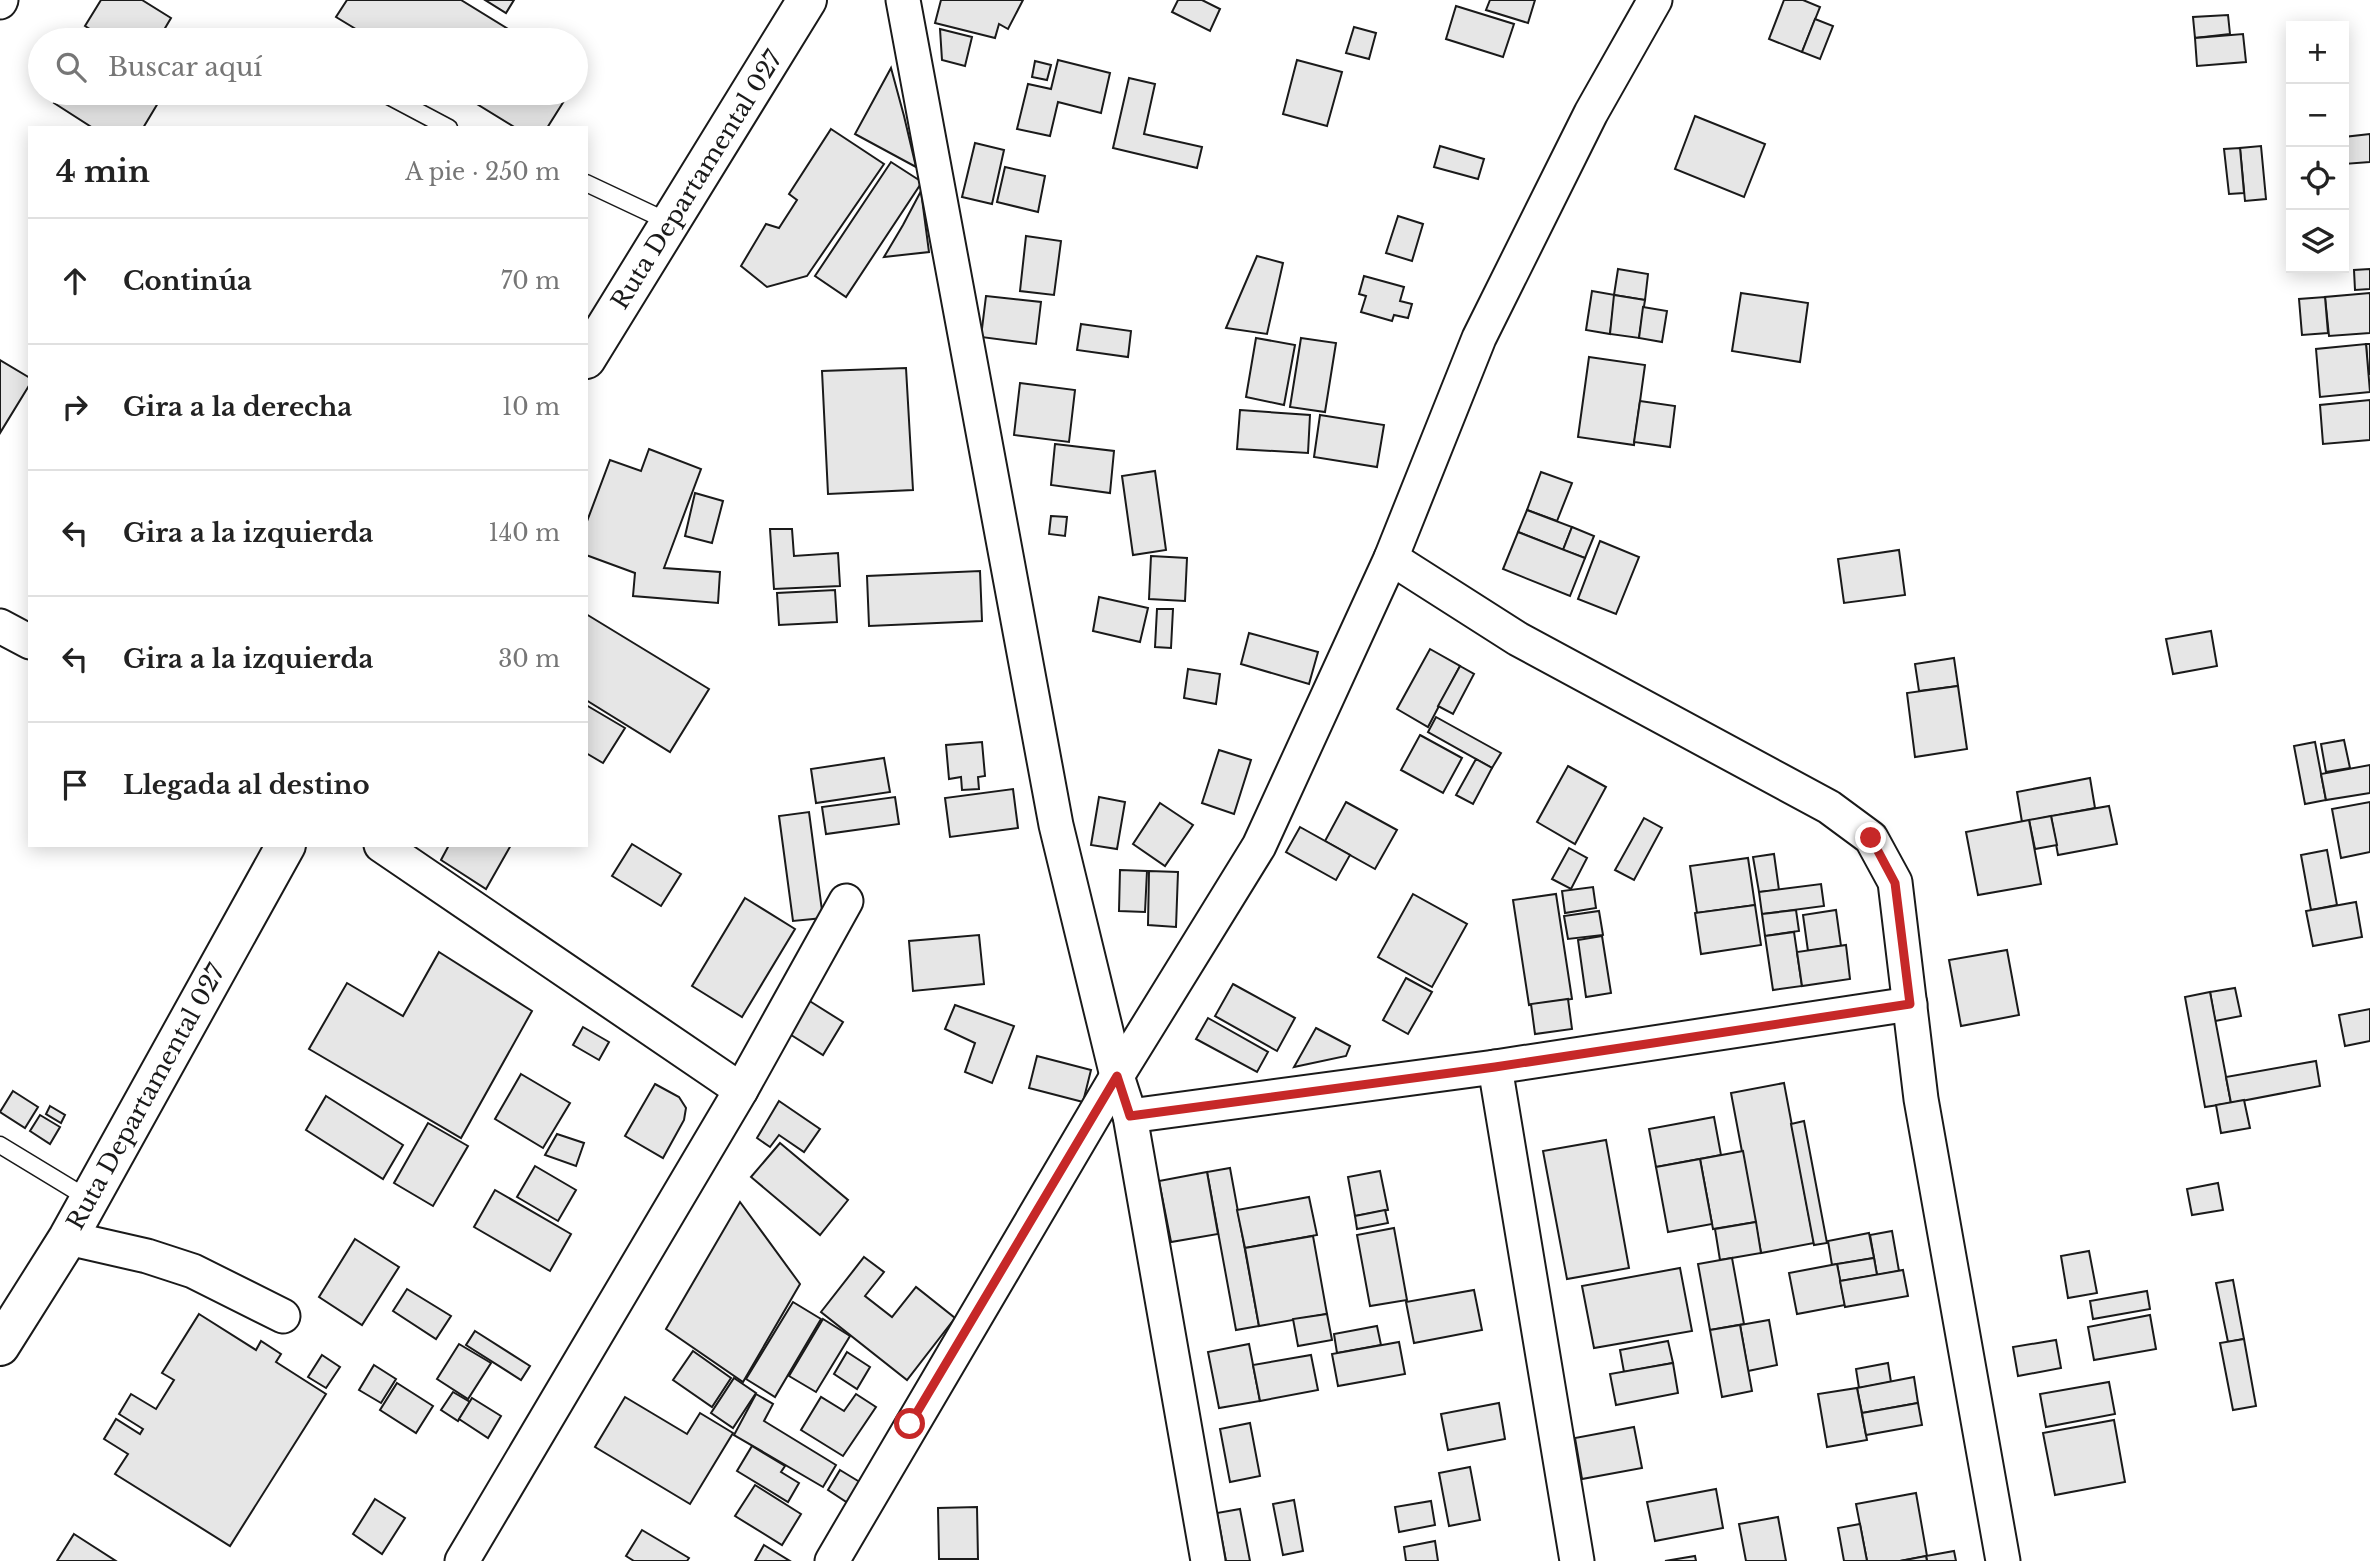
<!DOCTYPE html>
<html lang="es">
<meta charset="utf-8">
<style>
body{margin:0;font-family:"Libre Baskerville",serif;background:#f2f2f2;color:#222}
.controls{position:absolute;right:21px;top:21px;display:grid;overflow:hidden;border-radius:0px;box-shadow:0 4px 18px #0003}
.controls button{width:63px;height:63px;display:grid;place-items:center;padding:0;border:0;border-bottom:2px solid #e0e0e0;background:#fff;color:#222;font:35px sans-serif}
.stop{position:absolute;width:21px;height:21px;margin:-16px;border:5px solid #c62828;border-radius:50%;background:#fff}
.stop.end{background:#c62828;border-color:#fff;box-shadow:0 2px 7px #0008}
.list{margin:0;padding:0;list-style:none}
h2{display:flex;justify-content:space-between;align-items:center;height:91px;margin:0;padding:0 28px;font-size:30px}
h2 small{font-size:23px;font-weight:400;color:#767676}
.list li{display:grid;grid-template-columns:46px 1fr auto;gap:21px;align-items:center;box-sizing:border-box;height:126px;padding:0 28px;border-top:2px solid #e0e0e0}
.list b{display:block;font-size:26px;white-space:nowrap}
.list em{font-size:23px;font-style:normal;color:#767676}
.icon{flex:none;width:38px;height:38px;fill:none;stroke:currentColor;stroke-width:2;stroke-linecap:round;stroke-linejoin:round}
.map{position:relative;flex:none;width:2370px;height:1561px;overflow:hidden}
.search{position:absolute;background:#fff;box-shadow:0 4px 18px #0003;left:28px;top:28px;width:560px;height:77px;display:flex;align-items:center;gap:18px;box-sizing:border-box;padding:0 24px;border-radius:38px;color:#767676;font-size:26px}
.panel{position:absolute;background:#fff;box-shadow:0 4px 18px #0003;left:28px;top:126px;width:560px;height:721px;border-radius:0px}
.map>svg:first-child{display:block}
</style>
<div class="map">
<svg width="2370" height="1561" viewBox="0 0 2370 1561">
<rect width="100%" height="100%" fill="#fff"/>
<g fill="#e6e6e6" stroke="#1a1a1a" stroke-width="2">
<polygon points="101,0 142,0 171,18 158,40 108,40 85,26"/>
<polygon points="347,0 461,0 526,40 374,40 336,17"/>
<polygon points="485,0 514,0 506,13"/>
<polygon points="941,0 1023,0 1008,29 999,24 995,38 935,23"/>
<polygon points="1178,0 1202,0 1220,9 1210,31 1172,12"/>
<polygon points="1490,0 1535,0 1528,23 1486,10"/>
<polygon points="1784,0 1803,0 1820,7 1802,52 1769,39"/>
<polygon points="1456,6 1514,24 1503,57 1446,39"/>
<polygon points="2228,15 2230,34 2195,38 2193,17"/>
<polygon points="1815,19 1833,26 1820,59 1802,52"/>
<polygon points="1354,27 1376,33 1369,59 1346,53"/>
<polygon points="940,29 972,37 965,66 942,60"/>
<polygon points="2243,34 2246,62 2197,66 2195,38"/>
<polygon points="1058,60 1110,73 1101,113 1058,102 1050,136 1017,129 1028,84 1051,89"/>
<polygon points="1297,60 1342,72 1327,126 1283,114"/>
<polygon points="1035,61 1051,65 1047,80 1032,77"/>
<polygon points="891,68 904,116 916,167 855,134"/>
<polygon points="1129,78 1155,84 1144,134 1202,147 1197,168 1113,148"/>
<polygon points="60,93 164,93 143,128 93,128 54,103"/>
<polygon points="459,93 569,93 547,128 516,128"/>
<polygon points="1695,116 1765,144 1744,197 1675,169"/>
<polygon points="831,129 884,164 807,276 767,287 741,266 766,224 779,228 797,200 789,194"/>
<polygon points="2370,134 2370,162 2344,164 2344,137"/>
<polygon points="975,143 1004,150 992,204 962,197"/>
<polygon points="1440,146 1484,159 1478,179 1434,167"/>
<polygon points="2261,146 2266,199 2245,201 2240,148"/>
<polygon points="2240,148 2244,193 2229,194 2224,149"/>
<polygon points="891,162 922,182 846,297 815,276"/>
<polygon points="1005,167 1045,176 1038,212 997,202"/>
<polygon points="921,191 929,252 884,257 903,225"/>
<polygon points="1398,216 1423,224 1412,261 1386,253"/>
<polygon points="1026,236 1061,241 1054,295 1020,291"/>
<polygon points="1257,256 1283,263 1267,334 1226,328"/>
<polygon points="1618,269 1648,274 1645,300 1614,295"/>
<polygon points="2370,269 2370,289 2355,290 2354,270"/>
<polygon points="1364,276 1404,287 1400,301 1412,304 1408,318 1394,315 1392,321 1361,312 1366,296 1359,294"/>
<polygon points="1592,291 1615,295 1610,334 1586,330"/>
<polygon points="1741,293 1808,303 1800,362 1732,351"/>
<polygon points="2370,293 2370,333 2329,336 2325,297"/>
<polygon points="1614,295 1645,300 1639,338 1610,334"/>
<polygon points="986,296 1041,302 1036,344 981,337"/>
<polygon points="2325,297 2328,333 2302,335 2299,299"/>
<polygon points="1643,307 1667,311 1662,342 1639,338"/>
<polygon points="1081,324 1131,331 1128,357 1077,350"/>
<polygon points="1256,338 1295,345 1284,405 1246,397"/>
<polygon points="1301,338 1336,343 1325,412 1290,407"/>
<polygon points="2366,344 2370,344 2370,374 2368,374"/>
<polygon points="2366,344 2370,392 2320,397 2316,349"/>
<polygon points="1589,357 1645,365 1634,445 1578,437"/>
<polygon points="0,360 30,378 30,384 0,433"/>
<polygon points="906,368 913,490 828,494 822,371"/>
<polygon points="1020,383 1075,390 1069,442 1014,435"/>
<polygon points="2370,400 2370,440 2323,444 2320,405"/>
<polygon points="1640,401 1675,406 1670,447 1634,442"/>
<polygon points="1240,410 1310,415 1308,453 1237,449"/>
<polygon points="1320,415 1384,425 1377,467 1314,457"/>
<polygon points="1055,444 1114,451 1110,493 1051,485"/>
<polygon points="649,449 701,469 664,568 720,572 718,603 633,596 635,573 586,555 586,524 610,460 641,471"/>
<polygon points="1155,471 1166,550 1133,555 1122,476"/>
<polygon points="1541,472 1572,483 1557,521 1527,510"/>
<polygon points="695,493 723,501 712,543 685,536"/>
<polygon points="1527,510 1572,527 1563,550 1518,532"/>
<polygon points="1051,516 1067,517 1065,536 1049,534"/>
<polygon points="1572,527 1594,536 1585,558 1563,550"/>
<polygon points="770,529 792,529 794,556 838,553 840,586 774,589"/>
<polygon points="1518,532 1585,558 1570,596 1503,569"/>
<polygon points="1600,541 1639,557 1616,614 1578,599"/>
<polygon points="1899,550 1905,595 1844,603 1838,559"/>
<polygon points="1151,556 1187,558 1185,601 1149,599"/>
<polygon points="980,571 982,621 869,626 867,576"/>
<polygon points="835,590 837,622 779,625 777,593"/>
<polygon points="1099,597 1148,608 1140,642 1093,631"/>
<polygon points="1157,609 1173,609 1171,648 1155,647"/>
<polygon points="586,614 709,689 670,752 586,700"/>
<polygon points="2211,631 2217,666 2173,674 2166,639"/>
<polygon points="1249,633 1318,652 1309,684 1241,664"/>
<polygon points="1430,649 1460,666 1428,727 1397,709"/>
<polygon points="1954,658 1958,686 1919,691 1915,664"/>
<polygon points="1460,666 1474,674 1453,714 1438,706"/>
<polygon points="1188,669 1220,674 1216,704 1184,698"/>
<polygon points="1958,686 1967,749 1915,757 1907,693"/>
<polygon points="586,705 625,728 603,763 586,753"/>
<polygon points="1436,717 1501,753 1492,768 1428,732"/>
<polygon points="1420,735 1462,758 1443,793 1401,770"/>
<polygon points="2344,740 2350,768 2326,772 2321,744"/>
<polygon points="982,742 985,776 978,777 979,789 962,790 961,777 949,779 946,745"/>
<polygon points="2315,742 2326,800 2305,804 2294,746"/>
<polygon points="1219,750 1251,760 1234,814 1202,803"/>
<polygon points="884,758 890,792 816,803 811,769"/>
<polygon points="1476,759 1492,768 1473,804 1456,795"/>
<polygon points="2370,765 2370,793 2326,800 2321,774"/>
<polygon points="1568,766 1606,787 1575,844 1537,822"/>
<polygon points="2090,778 2095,808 2022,822 2017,792"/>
<polygon points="1013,789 1018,828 950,837 945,798"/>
<polygon points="895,797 899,824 826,834 822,807"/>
<polygon points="1099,797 1125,802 1117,849 1091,845"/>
<polygon points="1346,802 1397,830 1375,869 1325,841"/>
<polygon points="2370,802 2370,852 2341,858 2332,809"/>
<polygon points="1160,803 1193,825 1165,866 1133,844"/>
<polygon points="2109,806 2117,844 2058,855 2051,816"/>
<polygon points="809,812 823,918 793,921 779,816"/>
<polygon points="2051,816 2057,845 2035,849 2029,820"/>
<polygon points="1644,818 1662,828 1634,880 1615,870"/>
<polygon points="2029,820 2041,884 1978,895 1966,832"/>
<polygon points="1300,827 1350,855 1336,880 1286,852"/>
<polygon points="632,844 681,874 661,906 612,876"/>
<polygon points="449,845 511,845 486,889 441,860"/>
<polygon points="1569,848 1587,858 1571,889 1552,879"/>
<polygon points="2327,850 2337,905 2311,910 2301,855"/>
<polygon points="1774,854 1779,890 1759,892 1753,857"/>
<polygon points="1748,858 1755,905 1697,913 1690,866"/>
<polygon points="1120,870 1147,871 1145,912 1119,911"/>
<polygon points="1149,871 1178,872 1176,927 1148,925"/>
<polygon points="1821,884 1824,906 1762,914 1759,892"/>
<polygon points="1593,887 1596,908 1565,913 1562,891"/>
<polygon points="1413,894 1467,924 1432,987 1378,957"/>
<polygon points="1556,894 1572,999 1529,1005 1513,900"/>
<polygon points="745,898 795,929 742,1017 692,986"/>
<polygon points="2356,902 2362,937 2313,946 2306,911"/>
<polygon points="1755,905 1761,945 1701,954 1695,913"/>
<polygon points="1796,910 1799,931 1765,936 1762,914"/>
<polygon points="1836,910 1841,946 1808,951 1803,915"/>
<polygon points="1599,911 1603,935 1568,939 1564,916"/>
<polygon points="1794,932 1802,986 1773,990 1765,936"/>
<polygon points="979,935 984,984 913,991 909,941"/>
<polygon points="1602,936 1611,993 1586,997 1578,940"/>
<polygon points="1846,945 1850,979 1802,986 1797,952"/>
<polygon points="2007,950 2019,1015 1961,1026 1949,960"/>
<polygon points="439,952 532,1011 461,1138 309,1049 347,983 403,1016"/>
<polygon points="1406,978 1432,992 1408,1034 1383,1020"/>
<polygon points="1233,984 1295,1018 1277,1051 1215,1016"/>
<polygon points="2235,988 2241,1016 2215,1021 2210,992"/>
<polygon points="2210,992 2231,1103 2205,1107 2185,997"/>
<polygon points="1568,999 1572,1029 1535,1034 1531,1004"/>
<polygon points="808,1000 843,1022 823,1055 788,1033"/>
<polygon points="955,1005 1014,1026 992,1083 965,1072 975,1043 945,1029"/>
<polygon points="2370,1009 2370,1041 2345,1046 2339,1015"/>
<polygon points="1208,1018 1268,1052 1257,1072 1196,1039"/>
<polygon points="583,1027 609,1042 599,1060 573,1045"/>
<polygon points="1316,1028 1350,1046 1346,1056 1294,1067"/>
<polygon points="1037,1056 1091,1070 1083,1102 1029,1088"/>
<polygon points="2316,1061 2320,1086 2231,1103 2226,1077"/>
<polygon points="521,1074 570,1103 543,1148 495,1119"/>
<polygon points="1784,1083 1814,1243 1761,1253 1731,1093"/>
<polygon points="655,1084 679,1097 686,1108 684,1120 663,1158 625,1136"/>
<polygon points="13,1091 38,1107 25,1128 0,1112"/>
<polygon points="326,1096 403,1145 383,1179 306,1130"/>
<polygon points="2244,1100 2250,1128 2221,1133 2216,1105"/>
<polygon points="779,1101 820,1129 804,1152 779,1135 770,1147 757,1138"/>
<polygon points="50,1106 65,1115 61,1123 46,1114"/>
<polygon points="40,1115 60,1127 50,1144 30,1131"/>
<polygon points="1714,1117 1721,1155 1656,1167 1649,1129"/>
<polygon points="1804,1121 1827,1243 1814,1245 1791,1124"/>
<polygon points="428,1123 468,1146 433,1206 394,1183"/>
<polygon points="557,1134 584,1143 576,1166 545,1155"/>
<polygon points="1606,1140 1629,1268 1567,1279 1543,1151"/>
<polygon points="780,1143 848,1200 820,1235 751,1177"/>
<polygon points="1743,1151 1756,1222 1713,1229 1700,1159"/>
<polygon points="1700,1159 1712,1224 1668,1232 1656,1167"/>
<polygon points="535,1166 576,1190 558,1221 517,1197"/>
<polygon points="1230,1168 1259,1326 1236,1330 1207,1172"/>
<polygon points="1380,1171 1388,1210 1355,1216 1348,1177"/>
<polygon points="1207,1172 1218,1234 1171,1242 1159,1181"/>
<polygon points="2218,1183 2223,1210 2192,1215 2187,1189"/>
<polygon points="495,1190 571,1234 550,1271 474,1227"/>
<polygon points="1309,1197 1317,1235 1245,1248 1237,1210"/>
<polygon points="740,1202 800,1284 743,1382 666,1329"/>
<polygon points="1385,1210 1388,1223 1357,1229 1355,1216"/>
<polygon points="1756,1222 1761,1253 1720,1260 1715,1229"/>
<polygon points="1394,1228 1407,1300 1370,1306 1357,1235"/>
<polygon points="1892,1231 1899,1271 1877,1275 1870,1235"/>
<polygon points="1869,1233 1874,1258 1832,1265 1828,1241"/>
<polygon points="1313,1236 1327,1314 1259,1326 1245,1248"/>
<polygon points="355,1239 399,1267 362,1325 319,1297"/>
<polygon points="2089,1251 2097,1293 2068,1298 2061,1256"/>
<polygon points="864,1257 884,1272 865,1296 892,1317 916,1287 955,1318 907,1380 821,1312"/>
<polygon points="1732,1258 1744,1324 1710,1330 1698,1264"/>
<polygon points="1874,1258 1877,1275 1840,1281 1837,1264"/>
<polygon points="1837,1264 1845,1305 1797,1314 1789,1273"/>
<polygon points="1680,1268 1692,1331 1594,1348 1582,1286"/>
<polygon points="1903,1270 1908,1296 1845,1307 1840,1281"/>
<polygon points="2233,1280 2244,1339 2228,1342 2216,1283"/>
<polygon points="407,1289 451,1316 436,1339 393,1311"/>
<polygon points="1474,1290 1482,1330 1414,1343 1406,1302"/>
<polygon points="2147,1291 2150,1309 2093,1319 2090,1301"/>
<polygon points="793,1302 821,1319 775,1397 746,1379"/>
<polygon points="199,1314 256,1350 261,1341 281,1354 276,1362 326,1394 230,1546 115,1474 128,1454 104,1439 116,1419 140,1434 143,1429 119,1414 131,1394 156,1409 174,1380 162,1373"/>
<polygon points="1327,1314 1332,1340 1298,1346 1293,1319"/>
<polygon points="2150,1315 2156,1349 2094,1360 2088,1327"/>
<polygon points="823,1319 850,1336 816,1392 789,1376"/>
<polygon points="1769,1320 1777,1365 1748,1371 1740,1325"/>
<polygon points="1740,1325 1752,1391 1722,1397 1710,1330"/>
<polygon points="1377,1326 1381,1345 1337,1353 1334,1334"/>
<polygon points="475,1331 530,1366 521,1380 466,1345"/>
<polygon points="2244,1339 2256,1406 2233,1410 2220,1343"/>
<polygon points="2056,1340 2061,1368 2018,1376 2013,1347"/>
<polygon points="1668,1341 1673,1363 1624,1372 1620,1350"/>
<polygon points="1399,1342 1405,1374 1338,1386 1332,1354"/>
<polygon points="459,1344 491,1363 468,1399 437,1379"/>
<polygon points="1249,1344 1260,1401 1219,1408 1208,1352"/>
<polygon points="693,1351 731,1378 712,1407 673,1380"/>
<polygon points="847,1352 870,1367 857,1389 834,1374"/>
<polygon points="322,1355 340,1367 326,1388 308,1377"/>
<polygon points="1311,1355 1318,1390 1260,1401 1253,1365"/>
<polygon points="1673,1363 1678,1393 1616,1405 1610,1374"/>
<polygon points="1888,1363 1891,1382 1859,1388 1856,1369"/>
<polygon points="374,1365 396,1379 381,1403 359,1390"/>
<polygon points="1914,1377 1918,1403 1862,1413 1857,1388"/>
<polygon points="734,1378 756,1393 733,1428 711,1413"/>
<polygon points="2109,1382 2115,1414 2046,1427 2040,1394"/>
<polygon points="397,1383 433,1406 416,1433 380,1410"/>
<polygon points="1857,1388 1867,1440 1827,1447 1818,1394"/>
<polygon points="453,1392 470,1402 458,1421 441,1410"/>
<polygon points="756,1394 773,1404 764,1421 836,1465 823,1487 734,1435"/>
<polygon points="856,1394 876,1407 843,1456 801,1430 821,1397 844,1411"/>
<polygon points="625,1397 687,1434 700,1413 733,1433 690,1504 595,1447"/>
<polygon points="472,1398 501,1416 488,1438 459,1419"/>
<polygon points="1499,1403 1505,1439 1448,1450 1441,1414"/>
<polygon points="1918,1403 1922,1425 1866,1435 1862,1413"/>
<polygon points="2114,1420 2125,1482 2055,1495 2043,1433"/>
<polygon points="1250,1423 1260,1476 1230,1482 1220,1429"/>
<polygon points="1634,1427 1642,1468 1582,1479 1575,1438"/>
<polygon points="752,1446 785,1466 781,1472 799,1483 788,1502 737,1471"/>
<polygon points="1470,1467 1480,1520 1449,1526 1439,1473"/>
<polygon points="840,1470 863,1484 851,1505 828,1490"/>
<polygon points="755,1485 801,1514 782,1545 735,1516"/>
<polygon points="1716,1489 1723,1528 1655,1541 1647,1502"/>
<polygon points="1916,1493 1927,1556 1900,1561 1867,1561 1856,1504"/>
<polygon points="375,1499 405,1518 382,1554 353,1534"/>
<polygon points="1294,1500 1303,1551 1283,1555 1273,1504"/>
<polygon points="1431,1501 1435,1525 1399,1532 1395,1507"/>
<polygon points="977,1507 978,1559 939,1559 938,1508"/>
<polygon points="1240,1509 1250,1561 1226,1561 1217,1513"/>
<polygon points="1778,1517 1786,1561 1746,1561 1739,1524"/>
<polygon points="1860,1524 1867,1561 1844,1561 1838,1528"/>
<polygon points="642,1530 689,1558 687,1561 634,1561 626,1556"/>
<polygon points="74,1534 116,1561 57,1561"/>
<polygon points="1435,1541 1438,1561 1406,1561 1404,1547"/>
<polygon points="764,1545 790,1561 755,1561"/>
<polygon points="1954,1551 1956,1561 1927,1561 1926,1556"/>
<polygon points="1695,1556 1696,1561 1665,1561"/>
<polygon points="1926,1556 1927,1561 1900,1561"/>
</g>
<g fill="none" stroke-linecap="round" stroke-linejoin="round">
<g stroke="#1a1a1a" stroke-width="19">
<g id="service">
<polyline points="383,93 449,128"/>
<polyline points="586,183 671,223"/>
<polyline points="0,1145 89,1199"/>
</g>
</g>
<g stroke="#1a1a1a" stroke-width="37">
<g id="minor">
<polyline points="903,0 1056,825 1117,1076 1130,1116 1208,1561"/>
<polyline points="0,2 1,0"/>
<polyline points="1391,558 1518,639 1829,807 1871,838 1895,882 1921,1099 2003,1561"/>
<polyline points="0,626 30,642"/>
<polyline points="381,845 741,1090"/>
<polyline points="1495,1067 1577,1561"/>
<polyline points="1130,1116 1495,1067 1910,1004"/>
<polyline points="68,1238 147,1256 193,1271 283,1316"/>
<polyline points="462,1561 741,1090 846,901"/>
<polyline points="832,1561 1117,1076 1259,846 1391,558 1479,338 1591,113 1655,0"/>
</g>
</g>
<g stroke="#1a1a1a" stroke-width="42">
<g id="primary">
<polyline points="586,359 807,0"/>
<polyline points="0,1346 68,1238 286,845"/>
</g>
</g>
<use href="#service" stroke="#fff" stroke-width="16"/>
<use href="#minor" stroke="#fff" stroke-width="33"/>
<use href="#primary" stroke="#fff" stroke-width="38"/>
</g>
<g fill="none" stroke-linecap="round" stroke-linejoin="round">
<polyline stroke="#c62828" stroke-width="9" points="910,1424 1117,1076 1130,1116 1495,1067 1910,1004 1895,883 1871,838"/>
</g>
<g text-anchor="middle" stroke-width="5" stroke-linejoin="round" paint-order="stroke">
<g font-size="24" fill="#1a1a1a" stroke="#fff">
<text transform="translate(697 180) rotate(-58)" y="8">Ruta Departamental 027</text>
<text transform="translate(146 1097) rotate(-61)" y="8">Ruta Departamental 027</text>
</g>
</g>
</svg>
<div class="controls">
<button>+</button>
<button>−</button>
<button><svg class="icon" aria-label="locate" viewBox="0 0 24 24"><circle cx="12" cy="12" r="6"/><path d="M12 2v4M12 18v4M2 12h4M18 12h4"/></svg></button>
<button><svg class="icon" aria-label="layers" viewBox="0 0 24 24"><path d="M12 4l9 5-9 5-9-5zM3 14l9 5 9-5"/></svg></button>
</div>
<div class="stop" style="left:910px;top:1424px"></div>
<div class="stop end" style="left:1871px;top:838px"></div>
<div class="search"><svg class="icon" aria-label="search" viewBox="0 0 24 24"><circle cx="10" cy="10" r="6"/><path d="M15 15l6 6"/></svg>Buscar aquí</div>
<section class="panel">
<h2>4 min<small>A pie · 250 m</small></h2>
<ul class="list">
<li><svg class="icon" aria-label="ahead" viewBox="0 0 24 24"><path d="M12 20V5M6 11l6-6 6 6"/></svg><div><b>Continúa</b></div><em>70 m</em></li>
<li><svg class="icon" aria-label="right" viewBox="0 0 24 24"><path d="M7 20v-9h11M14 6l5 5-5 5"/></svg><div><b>Gira a la derecha</b></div><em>10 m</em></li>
<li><svg class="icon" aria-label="left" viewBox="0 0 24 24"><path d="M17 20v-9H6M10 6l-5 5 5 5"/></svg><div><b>Gira a la izquierda</b></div><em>140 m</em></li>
<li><svg class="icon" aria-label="left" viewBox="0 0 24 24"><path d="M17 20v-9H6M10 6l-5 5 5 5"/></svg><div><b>Gira a la izquierda</b></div><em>30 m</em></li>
<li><svg class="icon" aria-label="arrive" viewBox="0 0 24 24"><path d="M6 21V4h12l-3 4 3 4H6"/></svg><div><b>Llegada al destino</b></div></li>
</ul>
</section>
</div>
